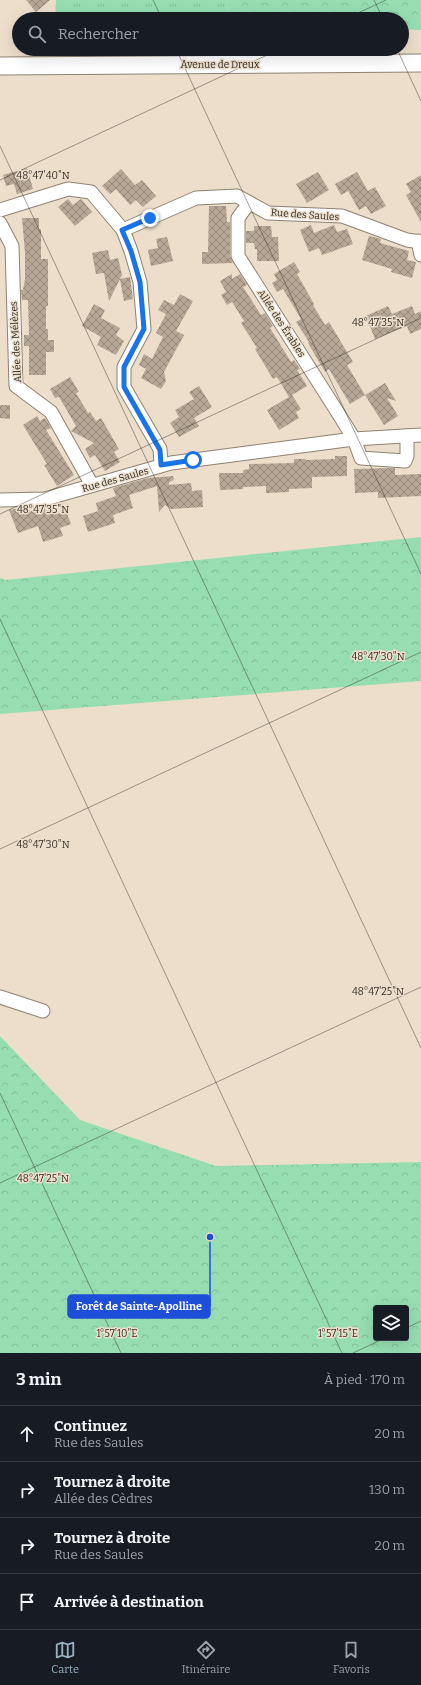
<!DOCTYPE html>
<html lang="fr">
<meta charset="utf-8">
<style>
body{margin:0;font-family:Bitter,serif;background:#20242c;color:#f1f3f6}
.controls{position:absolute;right:12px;bottom:12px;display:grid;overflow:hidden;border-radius:4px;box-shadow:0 4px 16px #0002}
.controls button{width:36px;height:36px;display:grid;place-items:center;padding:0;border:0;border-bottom:1px solid #363941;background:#171b24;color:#f1f3f6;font:20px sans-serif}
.stop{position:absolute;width:12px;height:12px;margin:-9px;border:3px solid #1a73e8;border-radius:50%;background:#fff}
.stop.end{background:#1a73e8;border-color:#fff;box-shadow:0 1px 4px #0008}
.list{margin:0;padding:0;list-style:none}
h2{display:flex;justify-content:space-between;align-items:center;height:52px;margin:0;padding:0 16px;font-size:17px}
h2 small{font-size:13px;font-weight:400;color:#9ea1a6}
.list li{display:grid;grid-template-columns:26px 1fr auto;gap:12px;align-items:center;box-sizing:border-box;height:56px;padding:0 16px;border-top:1px solid #363941}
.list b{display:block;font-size:15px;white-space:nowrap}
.list p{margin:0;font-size:13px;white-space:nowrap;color:#9ea1a6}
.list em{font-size:13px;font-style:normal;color:#9ea1a6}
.icon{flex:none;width:22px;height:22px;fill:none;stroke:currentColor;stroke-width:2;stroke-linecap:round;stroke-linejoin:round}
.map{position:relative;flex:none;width:421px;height:1353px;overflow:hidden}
.search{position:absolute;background:#171b24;box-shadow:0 4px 16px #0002;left:12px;right:12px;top:12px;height:44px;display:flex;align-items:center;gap:10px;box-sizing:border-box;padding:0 14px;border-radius:22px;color:#9ea1a6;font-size:15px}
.sheet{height:276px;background:#171b24}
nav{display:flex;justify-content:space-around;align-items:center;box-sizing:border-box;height:56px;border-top:1px solid #363941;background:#171b24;font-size:11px;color:#9ea1a6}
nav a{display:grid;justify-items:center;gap:2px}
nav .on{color:#99b1c0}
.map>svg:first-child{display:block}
</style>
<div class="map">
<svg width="421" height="1353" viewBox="0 0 421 1353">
<defs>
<pattern id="grass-tufts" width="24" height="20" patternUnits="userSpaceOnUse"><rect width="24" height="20" fill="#96deb2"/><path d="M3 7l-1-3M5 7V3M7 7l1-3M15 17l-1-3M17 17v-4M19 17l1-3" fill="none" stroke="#82bf99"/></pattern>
<pattern id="forest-crowns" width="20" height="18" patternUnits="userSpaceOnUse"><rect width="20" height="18" fill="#96deb2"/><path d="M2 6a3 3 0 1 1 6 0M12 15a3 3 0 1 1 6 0" fill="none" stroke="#82bf99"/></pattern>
<pattern id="building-cross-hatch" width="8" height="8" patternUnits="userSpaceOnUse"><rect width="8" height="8" fill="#b6a796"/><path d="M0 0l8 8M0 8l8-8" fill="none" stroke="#95887a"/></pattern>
</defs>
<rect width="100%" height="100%" fill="#eddecc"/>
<polygon fill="url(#grass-tufts)" points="56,0 228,0 227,19 55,19"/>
<g fill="url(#forest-crowns)" fill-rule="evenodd">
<polygon points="228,0 421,0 421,30 402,29 402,19 227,19"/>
<polygon points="421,537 421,681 0,714 0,578 5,580"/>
<path d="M0,1036L80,1120L216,1166L421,1162V1353H0ZM376,1308H406V1338H376Z"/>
</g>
<g fill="url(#building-cross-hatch)">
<polygon points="26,0 50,0 36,12"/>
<polygon points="27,168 33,189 17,194 14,184 6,186 3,175"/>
<polygon points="121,169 135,185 142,180 156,196 143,207 136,200 130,205 116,189 110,194 102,186"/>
<polygon points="318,172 329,190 307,203 296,184"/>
<polygon points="357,172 368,191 375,187 386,206 371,214 366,206 359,210 348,191 341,195 335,184"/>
<polygon points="421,175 421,222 406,195 411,192 406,184"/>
<polygon points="68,199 73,205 81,199 92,212 75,226 58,207"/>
<polygon points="209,206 226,206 227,222 230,222 230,256 233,263 202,264 202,252 208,252"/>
<polygon points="22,218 39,218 39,229 41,229 41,259 48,259 48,306 46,306 46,329 48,329 48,340 54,340 54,352 46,352 46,375 29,375 29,346 24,346 24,335 29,335 28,300 22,300 21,290 23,290 25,279 25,253"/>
<polygon points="311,225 314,233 334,225 337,232 347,229 353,244 322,255 319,248 309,252 300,230"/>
<polygon points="254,226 271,226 272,237 278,237 279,261 257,261 257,249 255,249 254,243 246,243 246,231 254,231"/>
<polygon points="369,236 381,239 380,243 409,251 407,260 416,262 412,278 391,272 392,269 362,260"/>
<polygon points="167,237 173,261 151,266 148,250 158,248 156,239"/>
<polygon points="108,250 110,260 118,258 122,275 109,301 104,273 96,274 92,253"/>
<polygon points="294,262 300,272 297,274 314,304 313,305 325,325 329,322 353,362 347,365 365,395 350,404 329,369 325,372 308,343 309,342 296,322 301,319 283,289 277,292 272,283 277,280 274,274"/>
<polygon points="232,274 232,279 240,274 247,285 243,287 261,315 265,313 273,326 270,328 291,362 294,360 300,369 297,370 307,386 292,395 301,409 296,412 299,418 279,430 267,410 289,397 277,377 273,379 255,349 257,348 241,323 244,321 232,302 227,305 221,295 226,292 220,281"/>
<polygon points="130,277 133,299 124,301 120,279"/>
<polygon points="180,294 193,301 176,331 184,335 164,372 166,381 161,389 141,378 146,369 139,365 144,354 152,359 163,337 156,333 166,314 158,310 164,300 174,305"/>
<polygon points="94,304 105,310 101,318 120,328 116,335 124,341 116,355 97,345 101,337 82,326"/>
<polygon points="388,306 392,314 412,306 415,314 421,311 421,329 410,334 407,326 375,339 366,316"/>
<polygon points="70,377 79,392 76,393 88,413 90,412 96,421 101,418 119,449 114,452 120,462 105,471 95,455 90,458 85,449 94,443 71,431 76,426 59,397 55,398 50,389"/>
<polygon points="385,383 396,401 387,398 398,416 384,425 365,395"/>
<polygon points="199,386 212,407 194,418 199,426 179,437 170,423 179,417 175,410 194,399 189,392"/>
<polygon points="0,405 10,405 10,419 0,418"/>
<polygon points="37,416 40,421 45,418 51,428 46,430 74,475 57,486 44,465 47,464 23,425"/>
<polygon points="335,456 347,456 347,476 312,477 312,488 289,489 289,492 266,493 266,486 243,487 243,489 220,490 219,473 243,473 243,470 249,469 249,464 294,463 294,459 306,459 306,460 335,459"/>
<polygon points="393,468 395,468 395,475 421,474 421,496 378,498 378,492 355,493 354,469"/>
<polygon points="173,476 174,480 169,482 169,485 191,483 192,491 202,490 203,507 171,509 165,505 159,512 157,486 129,495 133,508 113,515 115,523 88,532 83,516 98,511 96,503 116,496 113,488 148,478"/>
<polygon points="44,507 47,515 56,512 57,514 66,511 71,524 60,528 63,536 43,542 38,526 18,533 9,510 21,508 23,514"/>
</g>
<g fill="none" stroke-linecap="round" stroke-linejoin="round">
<g stroke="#8f8170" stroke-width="15">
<g id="minor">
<polyline points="249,203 238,218 238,256 340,416 354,439 361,458 405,461 407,456 407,436"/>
<polyline points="0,210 68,189 91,192 123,230 196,198 237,196 268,213 342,216 407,240 421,242"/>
<polyline points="0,223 12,246 16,386 51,412 92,485"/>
<polyline points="123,230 131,251 140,282 144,329 124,367 124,387 160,449 161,465"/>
<polyline points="418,241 421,255"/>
<polyline points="0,500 45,499 171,463 354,439 421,435"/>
<polyline points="0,997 43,1011"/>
</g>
</g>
<g stroke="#8f8170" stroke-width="19">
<polyline id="major" points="0,66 421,63"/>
</g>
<use href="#minor" stroke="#fff" stroke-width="13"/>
<use href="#major" stroke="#fff" stroke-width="17"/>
</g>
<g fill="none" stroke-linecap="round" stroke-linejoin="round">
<polyline stroke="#1a73e8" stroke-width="5" points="150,218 122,230 131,251 140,282 144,329 124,367 124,387 160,450 161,465 193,460"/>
</g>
<path fill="none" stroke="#342e27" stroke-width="1" stroke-opacity="0.45" d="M153,0L162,19M374,0L383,19M345,19L386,0M176,49L421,574M397,49L421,101M0,146L421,1048M0,180L280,49M0,514L421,318M0,619L342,1353M0,849L421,652M0,1093L121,1353M0,1183L421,987M406,1328L421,1321M353,1353L385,1338"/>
<g text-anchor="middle" stroke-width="3" stroke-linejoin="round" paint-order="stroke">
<g font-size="10" fill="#342e27" stroke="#eddecc">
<text x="220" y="68">Avenue de Dreux</text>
<text transform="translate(305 214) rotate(4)" y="4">Rue des Saules</text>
<text transform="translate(282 323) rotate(57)" y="4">Allée des Érables</text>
<text transform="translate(15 342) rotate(-93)" y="4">Allée des Mélèzes</text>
<text transform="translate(115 479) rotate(-16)" y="4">Rue des Saules</text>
</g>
</g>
<g font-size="10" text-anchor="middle" fill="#342e27" stroke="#eddecc" stroke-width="3" stroke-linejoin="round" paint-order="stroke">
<text x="43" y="179">48°47'40"N</text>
<text x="378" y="326">48°47'35"N</text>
<text x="43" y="513">48°47'35"N</text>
<text x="378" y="660">48°47'30"N</text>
<text x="43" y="848">48°47'30"N</text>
<text x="378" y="995">48°47'25"N</text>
<text x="43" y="1182">48°47'25"N</text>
<text x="117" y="1337">1°57'10"E</text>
<text x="338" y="1337">1°57'15"E</text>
</g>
<path fill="none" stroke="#1d4ed8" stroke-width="1.5" d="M210 1237L210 1306"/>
<circle fill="#1d4ed8" stroke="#eddecc" stroke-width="1.5" cx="210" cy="1237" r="4"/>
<rect fill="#1d4ed8" stroke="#1d4ed8" stroke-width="1.5" x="68" y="1295" width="142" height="23" rx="4"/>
<g font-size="11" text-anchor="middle" font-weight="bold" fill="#fff">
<text x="139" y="1310">Forêt de Sainte-Apolline</text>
</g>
</svg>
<div class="controls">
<button><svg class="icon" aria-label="layers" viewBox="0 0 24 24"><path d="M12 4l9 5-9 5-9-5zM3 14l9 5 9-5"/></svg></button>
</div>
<div class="stop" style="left:193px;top:460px"></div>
<div class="stop end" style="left:150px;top:218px"></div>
<div class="search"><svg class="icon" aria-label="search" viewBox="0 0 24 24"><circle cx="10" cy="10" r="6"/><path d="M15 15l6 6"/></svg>Rechercher</div>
</div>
<section class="sheet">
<h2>3 min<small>À pied · 170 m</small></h2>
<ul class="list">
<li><svg class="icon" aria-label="ahead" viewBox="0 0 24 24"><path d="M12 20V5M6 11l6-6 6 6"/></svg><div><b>Continuez</b><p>Rue des Saules</p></div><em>20 m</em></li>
<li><svg class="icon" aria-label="right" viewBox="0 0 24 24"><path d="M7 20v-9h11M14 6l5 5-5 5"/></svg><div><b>Tournez à droite</b><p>Allée des Cèdres</p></div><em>130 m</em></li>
<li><svg class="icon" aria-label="right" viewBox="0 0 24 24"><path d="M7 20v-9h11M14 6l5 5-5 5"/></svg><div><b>Tournez à droite</b><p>Rue des Saules</p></div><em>20 m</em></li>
<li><svg class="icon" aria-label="arrive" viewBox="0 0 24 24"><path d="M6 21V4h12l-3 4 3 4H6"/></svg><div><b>Arrivée à destination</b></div></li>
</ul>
</section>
<nav>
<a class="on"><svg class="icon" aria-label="map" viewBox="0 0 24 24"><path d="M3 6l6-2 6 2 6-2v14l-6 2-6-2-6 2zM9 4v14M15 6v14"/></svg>Carte</a>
<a><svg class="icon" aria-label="directions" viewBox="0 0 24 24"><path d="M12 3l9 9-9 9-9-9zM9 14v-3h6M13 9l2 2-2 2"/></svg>Itinéraire</a>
<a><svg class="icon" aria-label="saved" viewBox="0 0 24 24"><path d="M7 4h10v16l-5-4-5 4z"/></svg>Favoris</a>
</nav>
